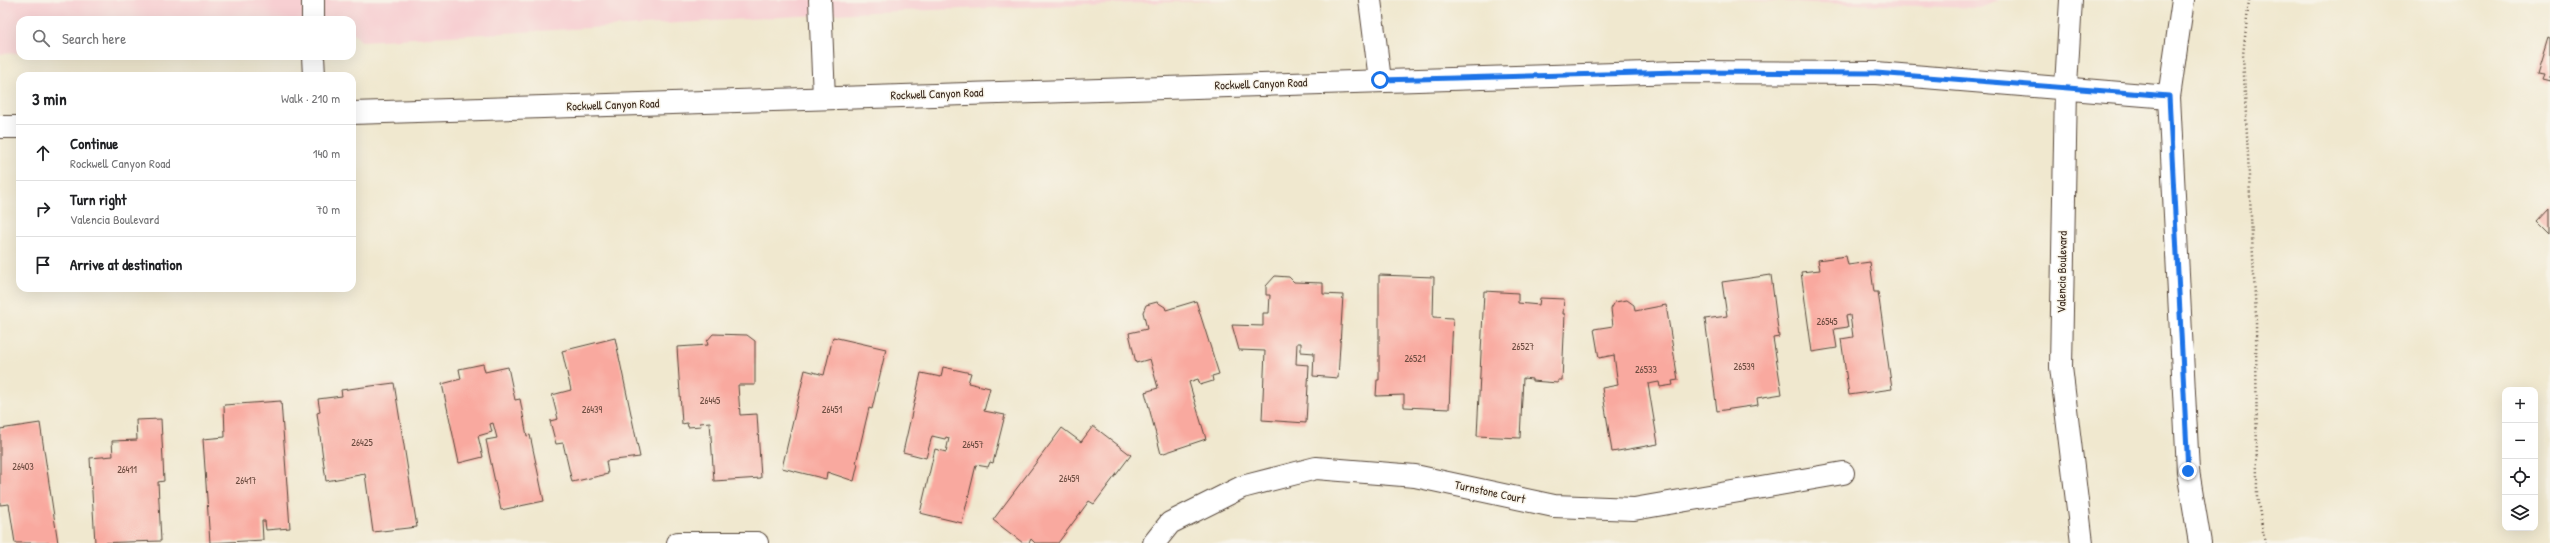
<!DOCTYPE html>
<meta charset="utf-8">
<style>
body{margin:0;font-family:"Patrick Hand",sans-serif;background:#f6f6f6;color:#202124}
.controls{position:absolute;right:12px;bottom:12px;display:grid;overflow:hidden;border-radius:8px;box-shadow:0 4px 16px #0002}
.controls button{width:36px;height:36px;display:grid;place-items:center;padding:0;border:0;border-bottom:1px solid #e0e0e0;background:#fff;color:#202124;font:20px sans-serif}
.stop{position:absolute;width:12px;height:12px;margin:-9px;border:3px solid #1a73e8;border-radius:50%;background:#fff}
.stop.end{background:#1a73e8;border-color:#fff;box-shadow:0 1px 4px #0008}
.list{margin:0;padding:0;list-style:none}
h2{display:flex;justify-content:space-between;align-items:center;height:52px;margin:0;padding:0 16px;font-size:17px}
h2 small{font-size:13px;font-weight:400;color:#757577}
.list li{display:grid;grid-template-columns:26px 1fr auto;gap:12px;align-items:center;box-sizing:border-box;height:56px;padding:0 16px;border-top:1px solid #e0e0e0}
.list b{display:block;font-size:15px;white-space:nowrap}
.list p{margin:0;font-size:13px;white-space:nowrap;color:#757577}
.list em{font-size:13px;font-style:normal;color:#757577}
.icon{flex:none;width:22px;height:22px;fill:none;stroke:currentColor;stroke-width:2;stroke-linecap:round;stroke-linejoin:round}
.map{position:relative;flex:none;width:2550px;height:543px;overflow:hidden}
.search{position:absolute;background:#fff;box-shadow:0 4px 16px #0002;left:16px;top:16px;width:340px;height:44px;display:flex;align-items:center;gap:10px;box-sizing:border-box;padding:0 14px;border-radius:12px;color:#757577;font-size:15px}
.panel{position:absolute;background:#fff;box-shadow:0 4px 16px #0002;left:16px;top:72px;width:340px;height:220px;border-radius:12px}
.map>svg:first-child{display:block}
</style>
<div class="map">
<svg width="2550" height="543" viewBox="0 0 2550 543">
<rect width="100%" height="100%" fill="#f7f3e8"/>
<filter id="ink" filterUnits="userSpaceOnUse"><feTurbulence type="fractalNoise" baseFrequency=".025" numOctaves="2"/><feDisplacementMap in="SourceGraphic" scale="8" xChannelSelector="R" yChannelSelector="G"/><feConvolveMatrix kernelMatrix="1 2 1 2 8 2 1 2 1" color-interpolation-filters="sRGB"/></filter>
<filter id="wash" filterUnits="userSpaceOnUse"><feTurbulence type="fractalNoise" baseFrequency=".012" numOctaves="4" result="noise"/><feDisplacementMap in="SourceGraphic" scale="16" xChannelSelector="R" yChannelSelector="G"/><feGaussianBlur stdDeviation="0.9" result="paint"/><feColorMatrix in="noise" values="0 0 0 0 0 0 0 0 0 0 0 0 0 0 0 0 0 1.4 0 .05"/><feComposite in="paint" operator="in"/></filter>
<g filter="url(#wash)">
<rect width="100%" height="100%" fill="#f0e8cf"/>
<g fill="#f7cfd2">
<polygon points="0,0 1233,0 872,12 361,41 352,32 352,20 20,20 20,53 0,54"/>
<polygon points="1728,0 2000,0 1980,8"/>
</g>
<g id="blocks">
<g fill="#f9a99f">
<polygon points="2548,38 2550,39 2550,82 2542,80 2544,75 2537,74"/>
<polygon points="2550,208 2550,233 2538,221"/>
<polygon points="1846,256 1848,265 1870,262 1874,292 1878,292 1892,389 1849,395 1841,339 1853,337 1850,315 1846,316 1848,327 1834,329 1837,348 1812,352 1801,272 1820,270 1818,260"/>
<polygon points="1379,275 1434,277 1433,317 1453,318 1449,409 1404,407 1404,395 1376,396 1377,380 1379,380"/>
<polygon points="1771,275 1779,337 1773,338 1782,394 1757,398 1758,405 1717,411 1705,319 1727,316 1722,282"/>
<polygon points="1275,276 1289,277 1294,282 1323,283 1323,294 1343,295 1338,378 1313,376 1314,353 1301,352 1301,343 1297,343 1296,364 1309,365 1306,423 1262,420 1265,351 1239,350 1232,325 1263,326 1263,313 1269,313 1270,295 1266,295 1266,286"/>
<polygon points="1484,291 1518,293 1518,303 1539,305 1540,298 1564,299 1563,314 1565,314 1562,380 1558,380 1558,383 1532,381 1532,379 1523,378 1520,438 1477,436"/>
<polygon points="1627,300 1634,305 1635,311 1666,305 1678,380 1672,381 1673,385 1660,387 1659,382 1648,384 1658,444 1612,452 1602,388 1618,385 1614,355 1599,358 1594,329 1613,326 1611,309 1615,302"/>
<polygon points="1196,301 1219,374 1212,376 1213,381 1200,385 1198,379 1189,382 1206,439 1161,454 1145,392 1158,388 1150,359 1136,363 1129,333 1147,329 1143,312 1146,305 1157,302 1165,307 1166,310"/>
<polygon points="713,334 747,335 755,341 755,385 738,385 740,415 757,414 761,478 714,481 710,422 700,423 701,426 688,427 687,423 682,424 677,347 708,345 707,341"/>
<polygon points="833,337 886,349 872,409 869,408 856,463 858,464 854,481 827,472 826,479 782,468 805,370 824,375"/>
<polygon points="615,338 640,457 606,461 608,474 572,482 563,443 556,444 550,421 558,419 552,395 571,390 562,351"/>
<polygon points="483,364 485,372 508,367 515,400 520,399 527,436 530,435 544,501 501,510 486,440 497,438 493,423 490,424 492,432 478,436 483,457 459,463 442,384 461,379 459,369"/>
<polygon points="943,367 971,373 968,383 990,388 984,411 1005,415 993,463 990,462 988,467 976,465 962,523 920,513 935,449 946,452 949,438 946,437 945,439 932,436 926,458 903,452 921,373 941,377"/>
<polygon points="394,383 417,527 373,532 365,474 326,481 317,413 320,412 318,399 342,396 341,390"/>
<polygon points="281,401 290,528 266,530 265,521 262,521 263,540 210,543 203,439 225,437 224,405"/>
<polygon points="161,419 164,481 158,482 161,541 95,543 90,458 113,456 112,441 137,440 136,420"/>
<polygon points="40,423 58,543 15,543 9,504 0,505 0,429"/>
<polygon points="1093,426 1131,455 1094,504 1089,501 1058,543 1035,543 1031,539 1029,543 1023,543 993,520 1062,428 1081,442"/>
</g>
</g>
</g>
<g filter="url(#ink)">
<use href="#blocks" fill-opacity="0" stroke="#564639" stroke-width="1"/>
<g fill="none" stroke-linecap="round" stroke-linejoin="round">
<g stroke="#564639" stroke-width="24">
<g id="street">
<polyline points="820,0 824,98"/>
<polyline points="1370,0 1380,80"/>
<polyline points="313,20 313,0"/>
<polyline points="313,56 314,76"/>
<polyline points="678,543 757,543"/>
<polyline points="1154,543 1170,523 1242,487 1316,468 1415,476 1554,506 1634,509 1843,473"/>
</g>
</g>
<g stroke="#564639" stroke-width="24">
<g id="secondary">
<polyline points="352,113 1679,72 1876,73 2169,97"/>
<polyline points="0,127 20,127"/>
</g>
</g>
<g stroke="#564639" stroke-width="24">
<g id="primary">
<polyline points="2071,0 2066,86 2061,367 2082,543"/>
<polyline points="2183,0 2169,97 2188,471 2200,543"/>
</g>
</g>
<polyline stroke="#564639" stroke-width="2.5" stroke-dasharray="1 3" stroke-linecap="butt" points="2249,0 2243,55 2256,317 2257,497 2265,543"/>
<use href="#street" stroke="#fff" stroke-width="22"/>
<use href="#secondary" stroke="#fff" stroke-width="22"/>
<use href="#primary" stroke="#fff" stroke-width="22"/>
</g>
</g>
<g fill="none" stroke-linecap="round" stroke-linejoin="round" filter="url(#ink)">
<polyline stroke="#1a73e8" stroke-width="5" points="1380,80 1679,72 1876,73 2169,96 2188,471"/>
</g>
<g text-anchor="middle" stroke-width="3" stroke-linejoin="round" paint-order="stroke">
<g font-size="10" fill="#6a4a3e">
<text x="1827" y="325">26545</text>
<text x="1523" y="350">26527</text>
<text x="1415" y="362">26521</text>
<text x="1744" y="370">26539</text>
<text x="1646" y="373">26533</text>
<text x="710" y="404">26445</text>
<text x="592" y="413">26439</text>
<text x="832" y="413">26451</text>
<text x="362" y="446">26425</text>
<text x="973" y="448">26457</text>
<text x="23" y="470">26403</text>
<text x="127" y="473">26411</text>
<text x="1069" y="482">26459</text>
<text x="246" y="484">26417</text>
</g>
<g font-size="12" fill="#3b2a1e" stroke="#f7f3e8">
<text transform="translate(1261 84) rotate(-2)" y="4">Rockwell Canyon Road</text>
<text transform="translate(937 94) rotate(-2)" y="4">Rockwell Canyon Road</text>
<text transform="translate(613 105) rotate(-2)" y="4">Rockwell Canyon Road</text>
<text transform="translate(2062 272) rotate(-89)" y="4">Valencia Boulevard</text>
<text transform="translate(1490 492) rotate(12)" y="4">Turnstone Court</text>
</g>
</g>
</svg>
<div class="controls">
<button>+</button>
<button>−</button>
<button><svg class="icon" aria-label="locate" viewBox="0 0 24 24"><circle cx="12" cy="12" r="6"/><path d="M12 2v4M12 18v4M2 12h4M18 12h4"/></svg></button>
<button><svg class="icon" aria-label="layers" viewBox="0 0 24 24"><path d="M12 4l9 5-9 5-9-5zM3 14l9 5 9-5"/></svg></button>
</div>
<div class="stop" style="left:1380px;top:80px"></div>
<div class="stop end" style="left:2188px;top:471px"></div>
<div class="search"><svg class="icon" aria-label="search" viewBox="0 0 24 24"><circle cx="10" cy="10" r="6"/><path d="M15 15l6 6"/></svg>Search here</div>
<section class="panel">
<h2>3 min<small>Walk · 210 m</small></h2>
<ul class="list">
<li><svg class="icon" aria-label="ahead" viewBox="0 0 24 24"><path d="M12 20V5M6 11l6-6 6 6"/></svg><div><b>Continue</b><p>Rockwell Canyon Road</p></div><em>140 m</em></li>
<li><svg class="icon" aria-label="right" viewBox="0 0 24 24"><path d="M7 20v-9h11M14 6l5 5-5 5"/></svg><div><b>Turn right</b><p>Valencia Boulevard</p></div><em>70 m</em></li>
<li><svg class="icon" aria-label="arrive" viewBox="0 0 24 24"><path d="M6 21V4h12l-3 4 3 4H6"/></svg><div><b>Arrive at destination</b></div></li>
</ul>
</section>
</div>
